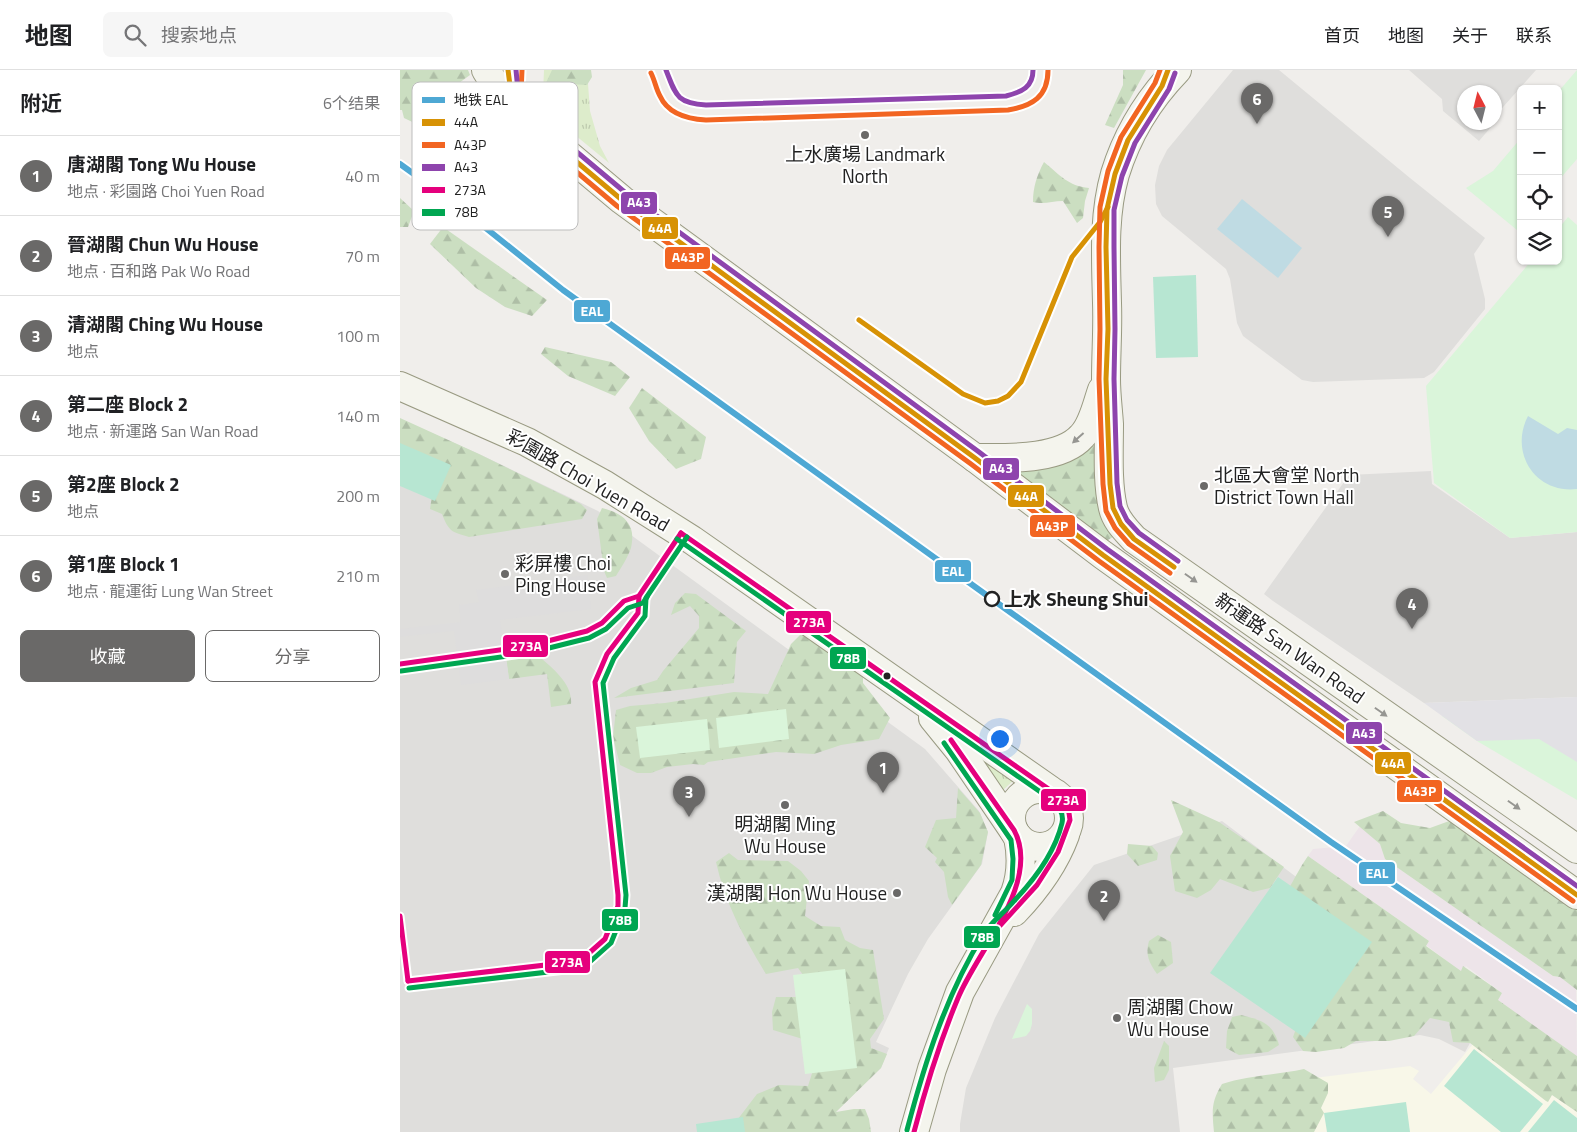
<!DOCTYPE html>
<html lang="zh">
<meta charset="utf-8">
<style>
body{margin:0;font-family:"Titillium Web","Noto Sans SC",sans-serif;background:#f6f6f6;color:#202124}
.controls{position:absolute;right:15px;top:15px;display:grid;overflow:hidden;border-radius:8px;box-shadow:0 1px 4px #0004}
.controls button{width:45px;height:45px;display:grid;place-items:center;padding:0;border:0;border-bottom:1px solid #e0e0e0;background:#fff;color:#202124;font:25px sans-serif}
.compass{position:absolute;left:1057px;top:15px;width:45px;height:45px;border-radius:50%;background:#fff;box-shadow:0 1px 4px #0004;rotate:353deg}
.you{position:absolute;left:599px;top:668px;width:18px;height:18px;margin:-12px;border:4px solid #fff;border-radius:50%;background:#1a73e8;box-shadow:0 0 0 8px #1a73e833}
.badge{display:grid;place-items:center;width:32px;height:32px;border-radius:50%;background:#6a6968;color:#fff;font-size:16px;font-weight:700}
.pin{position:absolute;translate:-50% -41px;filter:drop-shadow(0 1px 2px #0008)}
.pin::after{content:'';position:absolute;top:26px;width:18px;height:15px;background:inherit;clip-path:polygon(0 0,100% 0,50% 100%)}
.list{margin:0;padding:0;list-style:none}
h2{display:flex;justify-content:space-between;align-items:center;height:65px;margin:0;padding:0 20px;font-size:21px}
h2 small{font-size:16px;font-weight:400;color:#757577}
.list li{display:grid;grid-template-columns:32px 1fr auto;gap:15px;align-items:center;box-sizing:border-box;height:80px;padding:0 20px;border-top:1px solid #e0e0e0}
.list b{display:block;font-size:19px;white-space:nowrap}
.list p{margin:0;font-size:16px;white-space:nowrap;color:#757577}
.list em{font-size:16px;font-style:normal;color:#757577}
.actions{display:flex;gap:10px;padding:15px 20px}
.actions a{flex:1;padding:11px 0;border:1px solid #6a6968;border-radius:8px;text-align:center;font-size:18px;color:#6a6968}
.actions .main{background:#6a6968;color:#fff}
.icon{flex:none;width:28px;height:28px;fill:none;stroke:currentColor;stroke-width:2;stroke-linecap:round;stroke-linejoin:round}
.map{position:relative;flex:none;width:1177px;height:1062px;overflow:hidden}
header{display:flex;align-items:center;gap:30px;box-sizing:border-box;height:70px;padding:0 25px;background:#fff;border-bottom:1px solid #e0e0e0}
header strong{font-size:24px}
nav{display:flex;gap:28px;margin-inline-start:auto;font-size:18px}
.search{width:350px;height:45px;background:#f6f6f6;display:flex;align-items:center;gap:12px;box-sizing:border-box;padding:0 18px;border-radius:8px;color:#757577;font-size:19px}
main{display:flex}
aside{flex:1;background:#fff}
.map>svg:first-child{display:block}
</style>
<header>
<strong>地图</strong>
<div class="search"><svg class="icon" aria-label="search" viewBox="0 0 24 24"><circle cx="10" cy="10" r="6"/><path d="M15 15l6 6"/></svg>搜索地点</div>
<nav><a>首页</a><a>地图</a><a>关于</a><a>联系</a></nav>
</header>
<main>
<aside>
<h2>附近<small>6个结果</small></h2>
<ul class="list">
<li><span class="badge">1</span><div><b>唐湖閣 Tong Wu House</b><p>地点 · 彩園路 Choi Yuen Road</p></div><em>40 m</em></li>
<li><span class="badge">2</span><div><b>晉湖閣 Chun Wu House</b><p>地点 · 百和路 Pak Wo Road</p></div><em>70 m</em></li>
<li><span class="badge">3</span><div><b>清湖閣 Ching Wu House</b><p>地点</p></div><em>100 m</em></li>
<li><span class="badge">4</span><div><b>第二座 Block 2</b><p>地点 · 新運路 San Wan Road</p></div><em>140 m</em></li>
<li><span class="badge">5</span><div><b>第2座 Block 2</b><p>地点</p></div><em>200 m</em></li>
<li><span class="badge">6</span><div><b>第1座 Block 1</b><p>地点 · 龍運街 Lung Wan Street</p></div><em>210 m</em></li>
</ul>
<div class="actions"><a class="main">收藏</a><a>分享</a></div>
</aside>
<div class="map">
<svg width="1177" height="1062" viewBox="0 0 1177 1062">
<defs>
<pattern id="grass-tufts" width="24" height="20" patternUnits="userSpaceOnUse" patternTransform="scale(1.25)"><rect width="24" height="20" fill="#ddeccb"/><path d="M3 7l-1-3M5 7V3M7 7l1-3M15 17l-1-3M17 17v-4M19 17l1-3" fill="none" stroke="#bdcaae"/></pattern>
<pattern id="forest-firs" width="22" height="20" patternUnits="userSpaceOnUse" patternTransform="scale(1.25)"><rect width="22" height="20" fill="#cbdec1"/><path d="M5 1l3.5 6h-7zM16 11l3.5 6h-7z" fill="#aebea6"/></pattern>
</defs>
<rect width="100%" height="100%" fill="#f0eeeb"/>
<g fill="#dfdedc" fill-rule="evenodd">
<polygon points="833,0 879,0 1010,108 1085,168 1074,184 1085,229 1085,239 1034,302 1024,308 913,312 902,310 843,266 837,253 830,209 826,199 762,146 756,134 755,115 759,96 767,80"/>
<path d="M1009,0H1136L1095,46L1098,49L1079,71L1043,41L1042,29ZM1094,22V52H1064V22Z"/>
<polygon points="0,349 79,384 198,441 525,679 579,741 588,762 582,794 528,869 508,904 476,972 489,978 481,998 425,1052 418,1062 0,1062"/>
<polygon points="1031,401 1032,414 1110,468 1177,462 1177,627 1024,633 873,531 864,524 949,405"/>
<polygon points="822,751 1089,952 1070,973 1065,982 1039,969 1020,965 773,998 780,1062 560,1062 560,1054 566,1018 595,948 639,864 694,795"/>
</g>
<polygon fill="#f8f7e8" points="1073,974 1148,1031 1152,1025 1177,1042 1177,1062 856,1062 850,1016 1010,996 1019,1001 1013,1009 1031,1024"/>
<polygon fill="#ede4e9" points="960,756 980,774 985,789 1153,906 1160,907 1176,918 1177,989 1097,930 1102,923 1066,896 1061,902 1026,875 1029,871 908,786 913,779 946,776"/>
<g fill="url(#grass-tufts)">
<polygon points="144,0 187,0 190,41 200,76 209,93 158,51 149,41 143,23"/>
<polygon points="563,670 613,711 602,721"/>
</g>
<g fill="url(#forest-firs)">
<polygon points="0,0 68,0 70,5 59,13 58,25 67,35 50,61 29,60 4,48 2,40 0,40"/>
<polygon points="152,0 191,0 192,7 187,15 169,14 160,20 150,24 143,19"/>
<polygon points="723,0 746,0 714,58 705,55 723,15"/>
<path d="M644,92C660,105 668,116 689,118L685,131L683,148L677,153L663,131C652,131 644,135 633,132C633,117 637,105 644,92Z"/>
<polygon points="0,128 14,141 8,157 0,157"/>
<polygon points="43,157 147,230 132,246 105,237 76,218 30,174"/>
<polygon points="145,277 211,292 230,307 215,326 168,306 141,284"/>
<polygon points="242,318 306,367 301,389 276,399 249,371 229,338"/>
<path d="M0,348L79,384L181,434L187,440L182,449L69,467C52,462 49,462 42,444L30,439L34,411L0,381Z"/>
<polygon points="697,369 716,465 708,470 680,476 642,459 612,427 614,406 635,381"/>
<path d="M202,438C223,443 237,454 231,478C228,487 221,498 216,506L207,508L204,501L197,449Z"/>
<polygon points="285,523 296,524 346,561 337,572 334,613 214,628 231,618 257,610 263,601 299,558 299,546 290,536 271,545 275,533"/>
<polygon points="401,564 414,568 463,602 463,613 490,648 479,669 441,675 414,684 376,682 308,692 304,695 293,694 267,697 251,703 237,703 220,695 213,667 216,640 230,636 265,633 334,622 368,624 391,574"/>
<path d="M106,586L140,587C153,599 173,614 171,634L151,637L147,604L109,609Z"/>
<polygon points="558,718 580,743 588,762 581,795 552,835 548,827 544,802 535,792 537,788 525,777 536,750 556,748"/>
<polygon points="771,730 819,752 884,797 870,818 853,822 820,809 811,820 797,828 775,821 770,786 783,762"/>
<polygon points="983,741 1001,753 1030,758 1052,750 1177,837 1177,920 1160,907 1153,906 985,789 980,774 954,752"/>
<polygon points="728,774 752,776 758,783 757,790 738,796 727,784"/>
<path d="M329,783L338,790L388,791L401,801L409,811L405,846L421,856L440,857L445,870L460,878L473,880L484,949L470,969L471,978L487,984L481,998L436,1042L454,1039H465L469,1049L471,1062H328L357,1024L379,1015L408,1016L414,997L406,970L373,960L372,942L376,927H400L406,909L398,898L366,904C344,868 325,833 316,792Z"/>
<path d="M908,786L1029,871L1026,876L1061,901L1063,896L1102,923L1098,930L1177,986V1042L1152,1025L1148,1032L1146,1031L1070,973L1053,972L1049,952L1030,948L1014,966L989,971H956L944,978L916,982L903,981L893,967L902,942L888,820C895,808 900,797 908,786Z"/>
<path d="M758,865L771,872L773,893L757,904C749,893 745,884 749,871Z"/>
<path d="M841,945C861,950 873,953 879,975L868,982L839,985L826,978L827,961L832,947Z"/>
<polygon points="764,971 769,976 769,1000 764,1010 755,1012 754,998"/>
<path d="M904,999L928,1013V1023L921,1038L924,1043L914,1062H814C812,1041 811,1032 822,1014C848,1005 877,1005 904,999Z"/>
</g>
<g fill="#daf5da">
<polygon points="1177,0 1177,89 1158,111 1158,22"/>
<polygon points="1121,68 1121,156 1117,160 1066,118 1093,101"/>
<polygon points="1168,147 1177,155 1177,462 1110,468 1034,413 1026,316 1131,191 1158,191 1158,159"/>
<polygon points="386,639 389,669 319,678 316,648"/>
<polygon points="1177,641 1177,730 1077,671 1042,646"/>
<polygon points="307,649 310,680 240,688 236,657"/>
<polygon points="445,899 457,998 405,1004 393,905"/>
<polygon points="627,934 632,939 632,954 630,961 626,966 612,969"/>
</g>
<g fill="#b7e6d2">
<polygon points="796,205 798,287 756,288 753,207"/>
<polygon points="0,373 51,395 35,431 0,416"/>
<polygon points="878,807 972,872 905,968 810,903"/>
<polygon points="1074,979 1143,1034 1120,1062 1101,1062 1044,1016"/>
<polygon points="1154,1030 1177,1048 1177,1062 1128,1062"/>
<polygon points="1006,1032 1010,1062 927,1062 924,1043"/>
<polygon points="343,1047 345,1062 297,1062 296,1054"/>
</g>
<polygon fill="#e2e1e5" points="1177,627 1177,692 1139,669 1077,671 1024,633"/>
<g fill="#bfdbe3">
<polygon points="842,129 902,178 878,208 817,159"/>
<path d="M1128,346L1158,364L1167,358L1177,360V419C1135,424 1109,382 1128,346Z"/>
</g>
<polygon fill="#dedddd" points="187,505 191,539 100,550 109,609 61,615 54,561 0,567 0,559 61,552 59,535 79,532 76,520"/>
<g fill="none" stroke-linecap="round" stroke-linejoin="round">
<g stroke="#999a82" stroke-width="30">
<g id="secondary">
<polyline points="86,0 102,26 122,46 222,130 575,388 703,485 1177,825"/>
<path d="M777,0C749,29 727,65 715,104C703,146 706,190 707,233C708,258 706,283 706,309C706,324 708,339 709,354C709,380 707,413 713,438C716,451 726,460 734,469L1177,779"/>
<polyline points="0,316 127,372 205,415 292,470 650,720"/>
<path d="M575,388C605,388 660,391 682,366C693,355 697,334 702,320"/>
<polyline points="533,648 559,680 614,761"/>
<circle cx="640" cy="748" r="29"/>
<path d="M614,842C636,819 654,795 665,765"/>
<path d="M514,1062L532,999L560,922L615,823C622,804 622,786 618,767"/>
</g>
</g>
<use href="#secondary" stroke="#f4f4ed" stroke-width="28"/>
<g stroke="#fff" stroke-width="9">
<g id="bus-1">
<polyline points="108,0 111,23 122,46 222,130 575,388 703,485 1177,825"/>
<polyline points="768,0 762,16 728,70 715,104 707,139 706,177 708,259 706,309 710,414 713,438 721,454 734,469 774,497"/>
<polyline points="459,250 563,324 585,333 598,331 608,326 621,312 672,187 700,152 708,137"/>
</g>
</g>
<g stroke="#fff" stroke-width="9">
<g id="bus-2">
<polyline points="122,0 121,23 124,39 129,56 141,72 217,136 571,394 699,491 1173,831"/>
<polyline points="760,0 755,13 721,67 708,101 700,137 699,177 700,259 699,309 703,414 706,441 715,458 729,474 770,503"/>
<path d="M251,3C255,11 256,19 260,26C268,44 288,49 306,50L608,40C632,36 648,27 648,0"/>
</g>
</g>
<g stroke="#fff" stroke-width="9">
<g id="bus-3">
<polyline points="116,0 118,21 128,41 227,124 579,382 707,479 1177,816"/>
<path d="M266,0C276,25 276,33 306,35L606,26C622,22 633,17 633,0"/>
<polyline points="775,3 769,19 735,73 722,106 714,140 714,177 715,259 714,309 717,413 720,436 727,450 739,463 778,491"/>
</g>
</g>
<g stroke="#fff" stroke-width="9">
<g id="bus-4">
<polyline points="281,463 663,729 669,743 670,750 658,782 637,815 596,860"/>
<polyline points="0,594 128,576 187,561 202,553 224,531 239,526"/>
<polyline points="0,846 8,911"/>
<polyline points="8,911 180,891 205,869 218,836 218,825 195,612 207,584 238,543 239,526 281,463"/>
<path d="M514,1062C526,1016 540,971 558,928C577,881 642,812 614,760L551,670"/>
</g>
</g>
<g stroke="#fff" stroke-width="9">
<g id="bus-5">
<path d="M277,469L652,730C659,736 664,744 662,753C655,782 634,810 614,831C604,843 591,852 583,865C546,925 525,992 507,1060"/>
<polyline points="1,601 129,583 189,568 206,559 228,538 243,533 247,527"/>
<polyline points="544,673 611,770 613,789 612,810 595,845"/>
<polyline points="9,918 183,898 211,873 225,838 226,825 203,613 214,588 245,546 246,528 287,467"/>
</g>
</g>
<use href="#bus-1" stroke="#d79205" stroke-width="5"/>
<use href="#bus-2" stroke="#f26522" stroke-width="5"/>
<use href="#bus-3" stroke="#8e44ad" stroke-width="5"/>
<use href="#bus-4" stroke="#e5007d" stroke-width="5"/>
<use href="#bus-5" stroke="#00a651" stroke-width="5"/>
<g stroke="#fff" stroke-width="10">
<polyline id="metro-1" points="0,94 57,135 163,220 603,537 931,772 1177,939"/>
</g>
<use href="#metro-1" stroke="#4ea8d4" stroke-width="6"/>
</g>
<defs><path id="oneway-solid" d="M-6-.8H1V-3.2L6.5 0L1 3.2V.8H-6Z" transform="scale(1.25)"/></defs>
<g fill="#969692">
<use href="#oneway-solid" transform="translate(678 368) rotate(138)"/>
<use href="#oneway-solid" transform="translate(791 508) rotate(35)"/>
<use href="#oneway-solid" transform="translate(981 642) rotate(35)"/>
<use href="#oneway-solid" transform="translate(1114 735) rotate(35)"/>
</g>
<g fill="#6a6968" stroke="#fff" stroke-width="2">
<circle cx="465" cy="65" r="5"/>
<circle cx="804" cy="416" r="5"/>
<circle cx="105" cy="504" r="5"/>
<circle cx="385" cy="735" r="5"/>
<circle cx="497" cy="823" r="5"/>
<circle cx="717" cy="948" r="5"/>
</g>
<circle fill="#fff" stroke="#222" stroke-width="2.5" cx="592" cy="529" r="7"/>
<circle fill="#222" stroke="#fff" stroke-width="2" cx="487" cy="606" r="4.5"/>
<g text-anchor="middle" stroke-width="4" stroke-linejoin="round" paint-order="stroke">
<g font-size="19" fill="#222" stroke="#fff" text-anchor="start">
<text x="465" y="91" text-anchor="middle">上水廣場 Landmark<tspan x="465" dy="22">North</tspan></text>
<text x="814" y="412">北區大會堂 North<tspan x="814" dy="22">District Town Hall</tspan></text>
<text x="115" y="500">彩屏樓 Choi<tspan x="115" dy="22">Ping House</tspan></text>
<text x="385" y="761" text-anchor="middle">明湖閣 Ming<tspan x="385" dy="22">Wu House</tspan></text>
<text x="487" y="830" text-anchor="end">漢湖閣 Hon Wu House</text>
<text x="727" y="944">周湖閣 Chow<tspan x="727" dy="22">Wu House</tspan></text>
</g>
<g font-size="19" fill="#222" stroke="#fff">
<text transform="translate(188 410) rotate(30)" y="7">彩園路 Choi Yuen Road</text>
<text transform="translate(890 578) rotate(35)" y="7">新運路 San Wan Road</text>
</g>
<g font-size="19" font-weight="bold" fill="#222" stroke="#fff" text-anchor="start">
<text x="604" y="536">上水 Sheung Shui</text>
</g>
</g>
<rect x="12" y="12" width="166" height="148" rx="8" fill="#fff" stroke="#bdbdbd" stroke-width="1"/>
<rect x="22" y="27" width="23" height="6" fill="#4ea8d4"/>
<rect x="22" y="49" width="23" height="7" fill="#d79205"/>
<rect x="22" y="72" width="23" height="6" fill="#f26522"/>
<rect x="22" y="94" width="23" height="7" fill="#8e44ad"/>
<rect x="22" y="117" width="23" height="6" fill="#e5007d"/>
<rect x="22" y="139" width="23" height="7" fill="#00a651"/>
<g font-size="14" fill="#222">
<text x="54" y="35">地铁 EAL</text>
<text x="54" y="57">44A</text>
<text x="54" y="80">A43P</text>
<text x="54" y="102">A43</text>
<text x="54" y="125">273A</text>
<text x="54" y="147">78B</text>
</g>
<g stroke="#fff" stroke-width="2">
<rect x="220" y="121" width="38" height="24" rx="5" fill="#8e44ad"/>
<rect x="241" y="146" width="38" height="24" rx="5" fill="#d79205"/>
<rect x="264" y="176" width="47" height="24" rx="5" fill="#f26522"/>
<rect x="173" y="229" width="38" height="24" rx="5" fill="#4ea8d4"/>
<rect x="582" y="387" width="38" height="24" rx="5" fill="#8e44ad"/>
<rect x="607" y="414" width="38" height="24" rx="5" fill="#d79205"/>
<rect x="629" y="444" width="47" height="24" rx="5" fill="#f26522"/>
<rect x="534" y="489" width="38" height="24" rx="5" fill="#4ea8d4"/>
<rect x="385" y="540" width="47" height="24" rx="5" fill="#e5007d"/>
<rect x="102" y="564" width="47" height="24" rx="5" fill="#e5007d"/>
<rect x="429" y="576" width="38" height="24" rx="5" fill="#00a651"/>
<rect x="945" y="651" width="38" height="24" rx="5" fill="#8e44ad"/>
<rect x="974" y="681" width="38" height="24" rx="5" fill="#d79205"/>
<rect x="996" y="709" width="47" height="24" rx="5" fill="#f26522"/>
<rect x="640" y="718" width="47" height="24" rx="5" fill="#e5007d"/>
<rect x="958" y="791" width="38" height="24" rx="5" fill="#4ea8d4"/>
<rect x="201" y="838" width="38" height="24" rx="5" fill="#00a651"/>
<rect x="563" y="855" width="38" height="24" rx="5" fill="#00a651"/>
<rect x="144" y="880" width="47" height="24" rx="5" fill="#e5007d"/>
</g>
<g font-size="14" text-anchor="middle" font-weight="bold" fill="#fff">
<text x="239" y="137">A43</text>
<text x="260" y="163">44A</text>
<text x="288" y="192">A43P</text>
<text x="192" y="246">EAL</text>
<text x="601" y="403">A43</text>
<text x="626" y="431">44A</text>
<text x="652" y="461">A43P</text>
<text x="553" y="506">EAL</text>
<text x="409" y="557">273A</text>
<text x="126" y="581">273A</text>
<text x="448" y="593">78B</text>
<text x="964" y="668">A43</text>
<text x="993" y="698">44A</text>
<text x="1020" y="726">A43P</text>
<text x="663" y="735">273A</text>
<text x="977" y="808">EAL</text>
<text x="220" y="855">78B</text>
<text x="582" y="872">78B</text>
<text x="167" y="897">273A</text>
</g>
</svg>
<div class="controls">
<button>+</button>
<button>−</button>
<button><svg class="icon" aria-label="locate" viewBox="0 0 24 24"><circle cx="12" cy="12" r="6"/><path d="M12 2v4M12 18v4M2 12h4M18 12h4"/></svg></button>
<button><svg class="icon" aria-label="layers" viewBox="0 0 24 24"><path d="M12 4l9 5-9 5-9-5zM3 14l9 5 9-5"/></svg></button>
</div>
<svg class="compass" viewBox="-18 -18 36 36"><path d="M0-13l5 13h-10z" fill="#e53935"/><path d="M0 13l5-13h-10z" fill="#757577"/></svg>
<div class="you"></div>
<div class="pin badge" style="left:483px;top:723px">1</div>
<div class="pin badge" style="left:704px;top:851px">2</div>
<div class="pin badge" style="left:289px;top:747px">3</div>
<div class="pin badge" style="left:1012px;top:559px">4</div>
<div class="pin badge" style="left:988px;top:167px">5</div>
<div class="pin badge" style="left:857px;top:54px">6</div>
</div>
</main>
